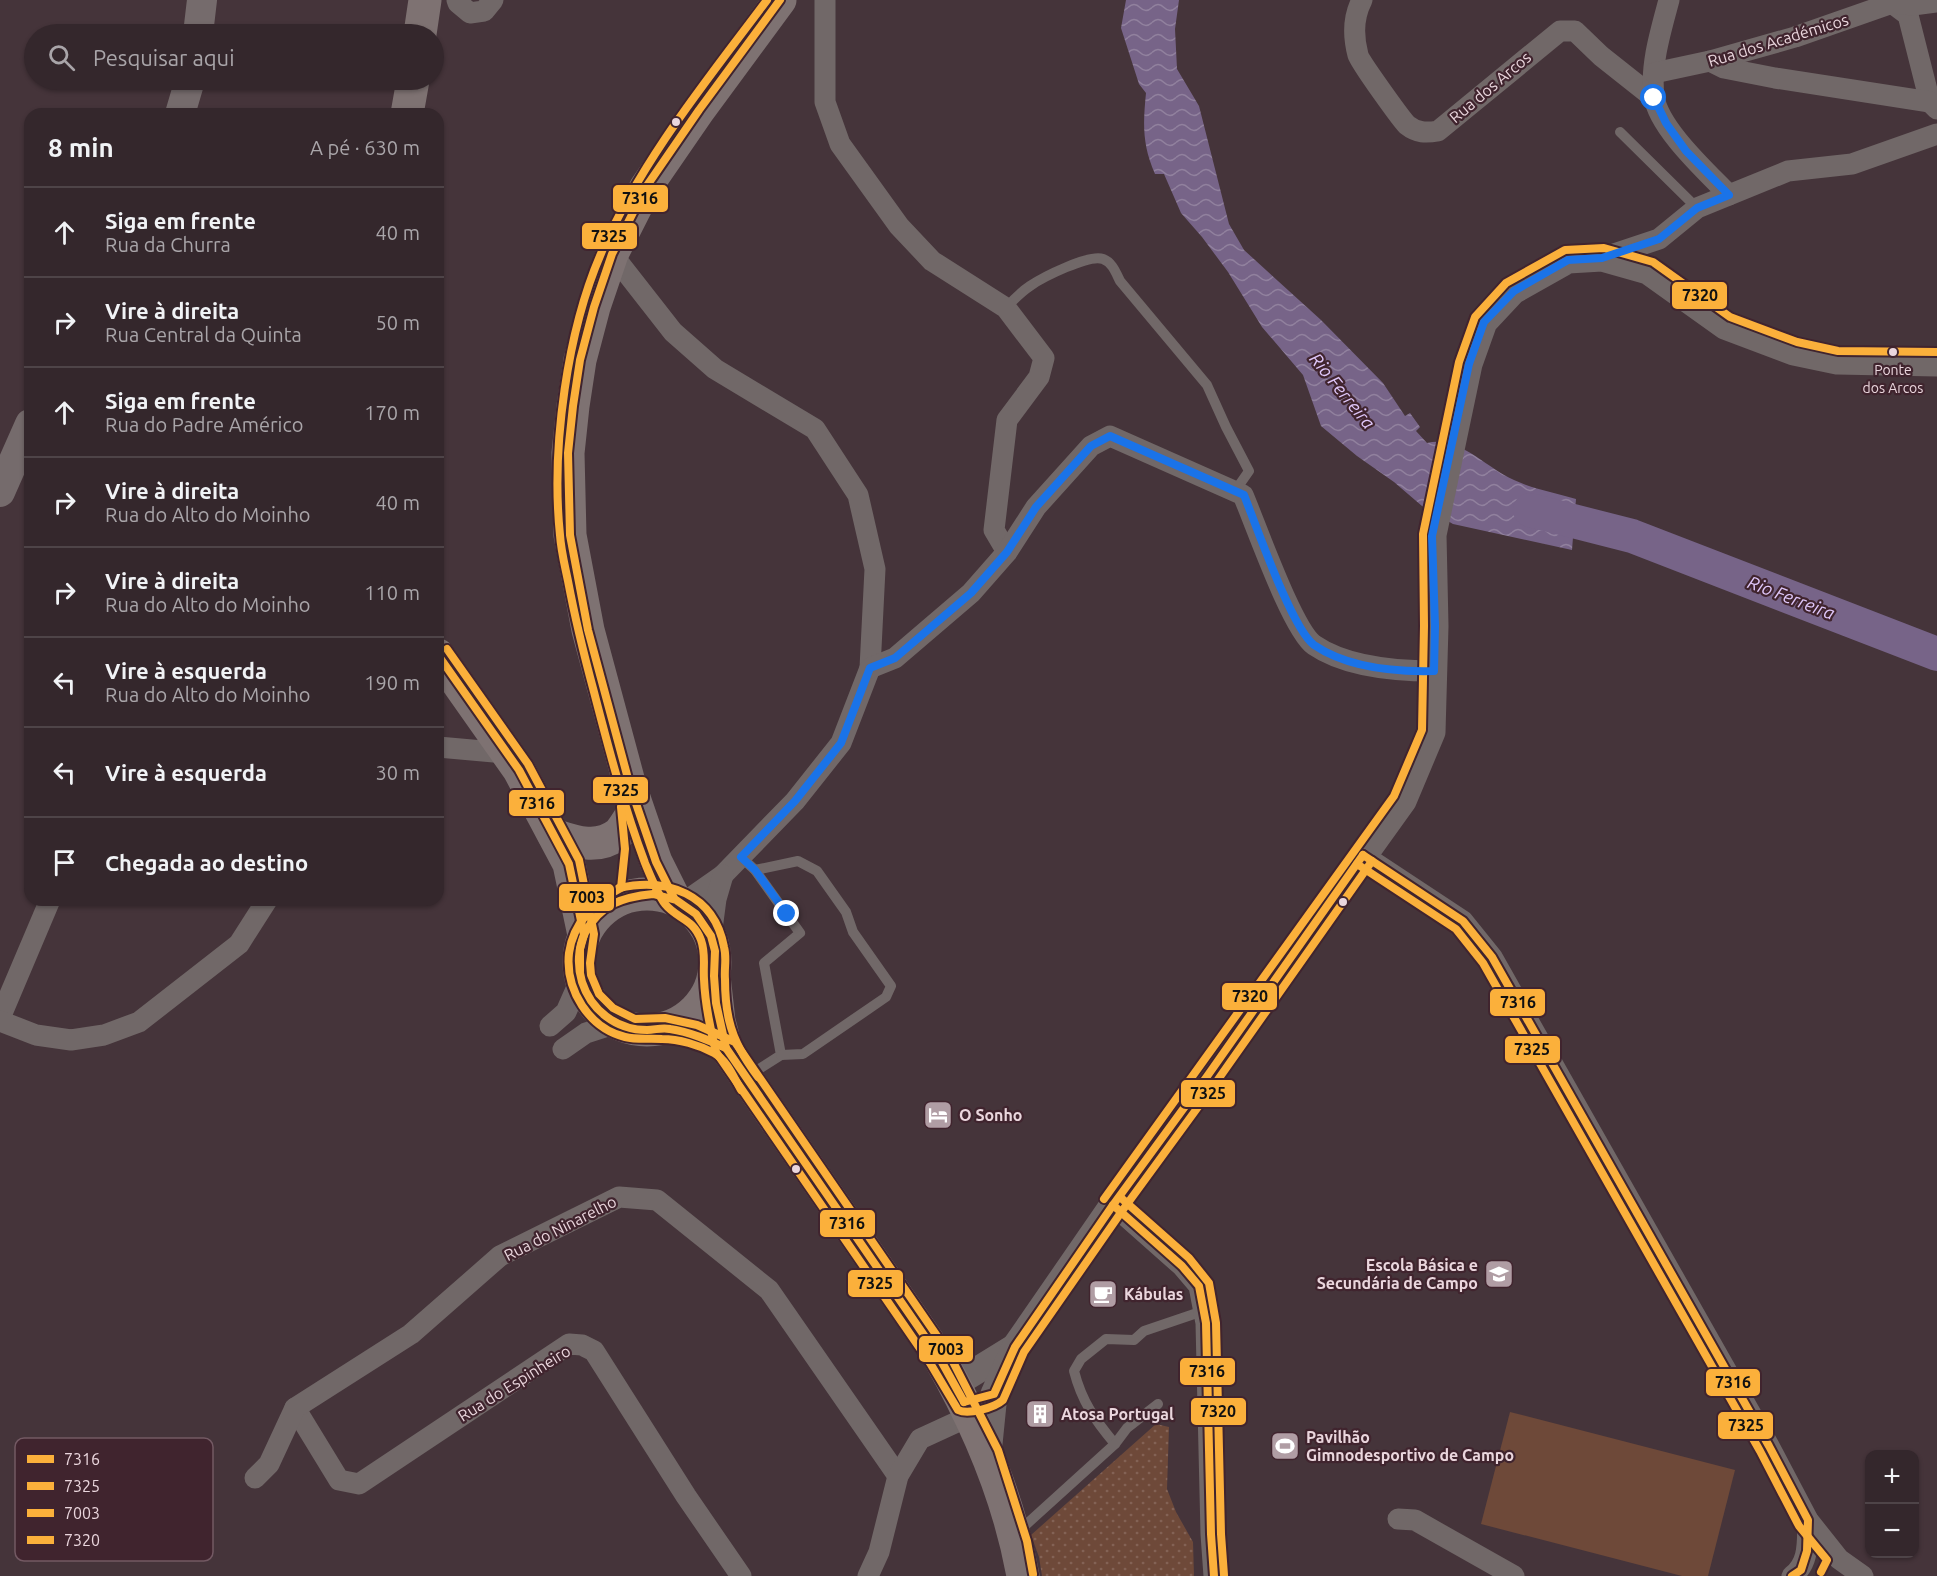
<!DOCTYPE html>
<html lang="pt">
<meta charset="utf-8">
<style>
body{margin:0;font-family:Ubuntu,sans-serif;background:#3f3338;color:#f1f3f6}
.controls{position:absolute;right:18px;bottom:18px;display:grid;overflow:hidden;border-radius:12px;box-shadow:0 2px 4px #0004}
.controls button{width:54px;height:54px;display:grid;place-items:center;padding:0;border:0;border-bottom:2px solid #4e4448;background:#34272c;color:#f1f3f6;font:30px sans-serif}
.stop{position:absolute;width:18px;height:18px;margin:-14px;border:4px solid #1a73e8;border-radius:50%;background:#fff}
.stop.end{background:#1a73e8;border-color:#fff;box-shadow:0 2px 6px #0008}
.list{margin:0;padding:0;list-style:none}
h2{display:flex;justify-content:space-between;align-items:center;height:78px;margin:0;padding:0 24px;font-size:26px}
h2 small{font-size:20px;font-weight:400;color:#a9a5a9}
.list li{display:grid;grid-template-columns:39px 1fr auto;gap:18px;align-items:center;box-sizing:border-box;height:90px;padding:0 24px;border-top:2px solid #4e4448}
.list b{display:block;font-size:22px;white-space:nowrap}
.list p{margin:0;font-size:20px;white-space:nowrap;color:#a9a5a9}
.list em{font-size:20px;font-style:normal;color:#a9a5a9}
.icon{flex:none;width:33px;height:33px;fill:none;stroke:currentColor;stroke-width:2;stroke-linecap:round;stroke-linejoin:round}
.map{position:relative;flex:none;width:1937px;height:1576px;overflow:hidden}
.search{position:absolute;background:#34272c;box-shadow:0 2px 4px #0004;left:24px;top:24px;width:420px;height:66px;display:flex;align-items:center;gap:15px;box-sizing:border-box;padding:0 21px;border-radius:33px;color:#a9a5a9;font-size:22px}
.panel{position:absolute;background:#34272c;box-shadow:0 2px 4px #0004;left:24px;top:108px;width:420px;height:798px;border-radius:18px}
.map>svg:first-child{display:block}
</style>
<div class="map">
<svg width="1937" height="1576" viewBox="0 0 1937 1576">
<defs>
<pattern id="green-dots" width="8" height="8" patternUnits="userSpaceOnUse" patternTransform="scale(1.5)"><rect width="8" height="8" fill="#6e4939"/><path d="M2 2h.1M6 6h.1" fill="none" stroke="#836255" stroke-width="1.8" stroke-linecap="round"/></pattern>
<pattern id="water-waves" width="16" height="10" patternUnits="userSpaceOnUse" patternTransform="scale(1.5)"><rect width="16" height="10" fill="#776488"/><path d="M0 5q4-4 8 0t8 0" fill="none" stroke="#91819e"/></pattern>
</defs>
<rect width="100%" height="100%" fill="#45343a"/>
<polygon fill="url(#green-dots)" points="1156,1424 1169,1427 1167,1489 1176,1512 1193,1542 1194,1576 1042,1576 1039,1557 1031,1535"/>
<polygon fill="#6e4939" points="1510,1412 1735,1470 1708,1576 1682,1576 1481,1524"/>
<path fill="url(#water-waves)" d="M1126,0H1179L1175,29L1177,69L1199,106L1229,224L1244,250L1321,320L1383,383L1405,416L1410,413L1420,427L1416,431L1427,443C1459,435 1486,468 1514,480C1533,489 1556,493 1576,499L1572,550L1453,524L1422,506L1394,482L1357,456L1321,426L1303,375L1262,327L1228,272L1202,237L1181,213L1164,174H1155C1142,144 1143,124 1146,93L1139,84L1121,28Z"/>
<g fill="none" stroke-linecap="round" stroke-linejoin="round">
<polyline stroke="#776488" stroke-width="34" points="1530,510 1632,536 1937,654"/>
<g stroke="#716868" stroke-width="10">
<polyline points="1620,132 1697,208"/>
<path d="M1006,308C1014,299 1021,292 1030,286C1043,277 1089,254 1103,259C1112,262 1116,273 1120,281L1207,385L1226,427L1249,471L1235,491"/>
<polyline points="741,857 755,870 800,933 764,963 781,1055 748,1076"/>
<polyline points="755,870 798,861 817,871 846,912 853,932 891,986 886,997 803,1054 781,1055"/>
<path d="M1115,1444C1095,1420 1082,1402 1074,1371L1081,1359L1106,1339L1134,1340L1144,1331L1203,1311"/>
<polyline points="1019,1531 1115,1444 1127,1428 1158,1404"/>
</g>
<g stroke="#716868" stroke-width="21">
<polyline points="457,0 458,3 470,13 484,11 493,0"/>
<polyline points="825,0 825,102 840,144 899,226 932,261 1006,308 1044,358 1039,377 1007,420 994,530 1007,552"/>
<path d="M1362,0C1353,17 1353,36 1358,55C1360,62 1401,119 1407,125C1417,133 1426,133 1438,131L1560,31H1575L1601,56L1654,98"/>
<path d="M1669,0C1661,30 1650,65 1654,96C1658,128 1707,172 1729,195"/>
<polyline points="1892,3 1908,15 1930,102 1937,109"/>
<polyline points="1710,61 1724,68 1775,78 1930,102"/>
<polyline points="1654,73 1710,61 1795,37 1892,3 1913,5 1937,2"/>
<polyline points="612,254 673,332 715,369 815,429 858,495 875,569 870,668 841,743 795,801 723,875 683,903"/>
<polyline points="1602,258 1659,239 1697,208 1788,171 1852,164 1937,134"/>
<path d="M870,668L895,658L971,593L1007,552L1036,507L1091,446L1110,436L1243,495C1256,525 1292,629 1314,645C1346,667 1397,671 1434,671"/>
<polyline points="438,747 494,752 506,750"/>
<polyline points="1363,855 1463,921 1492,957 1769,1446 1808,1520 1839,1559 1863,1576"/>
<polyline points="711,937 716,899 723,875"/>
<polyline points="0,1018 50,900"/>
<polyline points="0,1021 36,1035 71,1040 104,1035 139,1022 239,944 267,900"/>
<polyline points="550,1026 566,1012 581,978"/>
<polyline points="563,1049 586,1033 617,1023"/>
<polyline points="1113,1205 1182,1266 1199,1286 1206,1323 1211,1534 1214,1576"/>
<polyline points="295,1408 339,1480 359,1484 569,1344 582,1345 594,1351 686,1496 741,1576"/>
<polyline points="255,1478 269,1464 295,1408 411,1334 500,1256 619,1197 657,1200 769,1290 898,1476"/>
<polyline points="1398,1519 1415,1520 1514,1576"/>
<polyline points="868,1576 879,1552 898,1476 920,1439 970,1416"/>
<path d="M1792,1576C1810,1563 1807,1541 1808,1520"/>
</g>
<g stroke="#716868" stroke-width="27">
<polyline points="955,1384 1015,1347"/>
<polyline points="988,1454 994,1394 1015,1347 1113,1205 1403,801 1432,732 1435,626 1433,535 1469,364 1484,322 1513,291 1568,260 1602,258 1648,271 1725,326 1794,352 1837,361 1937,363"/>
</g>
<g stroke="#756b6c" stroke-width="30">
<polyline points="198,34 202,0"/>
<polyline points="180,114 190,80"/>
<polyline points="0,492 30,424"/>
</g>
<g stroke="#7e7272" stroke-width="33">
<polyline points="420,34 425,0"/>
<polyline points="407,114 413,80"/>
<polyline points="438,655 519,770 569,864 584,935"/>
<path d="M554,835C575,842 598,850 618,834C623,829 628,820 632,814"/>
<circle cx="647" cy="962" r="68"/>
<polyline points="674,898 656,862 630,786 588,630 570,535 568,453 573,406 580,360 594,307 612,254 646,187 699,110 780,0"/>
<path d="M714,976L719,1021L726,1048L939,1357C978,1425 1009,1498 1023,1576"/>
</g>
<g stroke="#40242e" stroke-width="12">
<g id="bus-1">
<polyline points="438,655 519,770 569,864 584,935 580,949 580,971"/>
<polyline points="1363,855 1463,921 1492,957 1769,1446 1808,1520 1807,1551 1801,1570 1792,1576"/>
<path d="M653,894L676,900L696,914L711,936L715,951L714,976L716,1003L726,1048C708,1040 690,1032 670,1029C662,1027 655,1030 647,1030C616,1030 591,1010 582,982C577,966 578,947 585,933C600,904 623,897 653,894Z"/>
<polyline points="674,898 656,862 630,786 588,630 570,535 568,453 573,406 580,360 594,307 612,254 646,187 699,110 780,0"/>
<polyline points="726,1048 939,1357 964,1402"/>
<polyline points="1113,1205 1182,1266 1199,1286 1206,1323 1211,1534 1214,1576"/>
<polyline points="964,1402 994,1394 1015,1347 1113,1205 1208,1075 1363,855"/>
</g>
</g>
<g stroke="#40242e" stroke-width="12">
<g id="bus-2">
<path d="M767,0C708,79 643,158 603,249C567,329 551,448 560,535C561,551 565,566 568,581C575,618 584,655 594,692C609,750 624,807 645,863C650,875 657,893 665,904C677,919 693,918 701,940C706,954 703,965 704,979C705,1004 710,1028 716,1052L930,1363L958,1410C968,1415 994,1408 1003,1400L1024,1352L1122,1211L1217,1081L1372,861"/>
<path d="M621,807L625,849L621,888C595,901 573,923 569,953C565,990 589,1028 625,1037C637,1040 649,1038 662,1039C679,1039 699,1045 714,1053C727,1060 734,1078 741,1090"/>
<polyline points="1357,864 1456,929 1483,963 1760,1451 1799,1526 1827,1560 1821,1572"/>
</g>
</g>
<g stroke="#40242e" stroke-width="12">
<g id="bus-3">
<polyline points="447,649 528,764 579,860 594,934 590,963 591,975 599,994 613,1008 635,1019 665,1018 697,1025 735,1042 948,1352 998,1450 1027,1541 1033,1574"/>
<path d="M619,888C667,877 714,894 724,947C727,958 724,968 725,979C725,993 726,1007 729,1020C734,1042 745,1059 758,1077"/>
</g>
</g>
<g stroke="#40242e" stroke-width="12">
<g id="bus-4">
<polyline points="1120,1197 1189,1258 1209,1283 1216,1323 1221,1534 1224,1575"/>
<polyline points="1104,1199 1394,796 1422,730 1424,626 1423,534 1459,362 1475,317 1506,283 1565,250 1604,248 1653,262 1730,317 1797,342 1838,351 1937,352"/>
</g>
</g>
<use href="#bus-1" stroke="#fbb03b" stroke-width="8"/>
<use href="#bus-2" stroke="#fbb03b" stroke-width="8"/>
<use href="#bus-3" stroke="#fbb03b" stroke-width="8"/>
<use href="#bus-4" stroke="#fbb03b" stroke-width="8"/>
</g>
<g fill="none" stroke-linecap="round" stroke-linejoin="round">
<path stroke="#1a73e8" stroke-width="8" d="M787,914L755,870L741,857L795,801L841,743L870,668L895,658L971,593L1007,552L1036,507L1091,446L1110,436L1244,495C1256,525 1292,629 1314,645C1348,668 1395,672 1434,671L1435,626L1432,536L1469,364L1484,322L1514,291L1568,260L1602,258L1659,239L1697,208L1729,195L1686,151L1666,123L1654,98"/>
</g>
<defs>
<g id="hotel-square" transform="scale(1.5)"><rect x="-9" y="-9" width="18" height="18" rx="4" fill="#b09da4" stroke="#40242e"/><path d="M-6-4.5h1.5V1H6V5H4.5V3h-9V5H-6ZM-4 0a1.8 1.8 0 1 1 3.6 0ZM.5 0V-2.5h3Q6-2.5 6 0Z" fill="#fff"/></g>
<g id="school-square" transform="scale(1.5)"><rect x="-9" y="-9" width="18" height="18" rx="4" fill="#b09da4" stroke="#40242e"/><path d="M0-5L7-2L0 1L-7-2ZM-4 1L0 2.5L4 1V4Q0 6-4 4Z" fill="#fff"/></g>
<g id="cafe-square" transform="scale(1.5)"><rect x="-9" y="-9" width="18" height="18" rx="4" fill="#b09da4" stroke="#40242e"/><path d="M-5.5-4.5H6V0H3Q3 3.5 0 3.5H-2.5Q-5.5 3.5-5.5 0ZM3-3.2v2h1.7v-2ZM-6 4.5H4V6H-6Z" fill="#fff"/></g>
<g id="building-square" transform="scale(1.5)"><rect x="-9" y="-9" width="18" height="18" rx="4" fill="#b09da4" stroke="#40242e"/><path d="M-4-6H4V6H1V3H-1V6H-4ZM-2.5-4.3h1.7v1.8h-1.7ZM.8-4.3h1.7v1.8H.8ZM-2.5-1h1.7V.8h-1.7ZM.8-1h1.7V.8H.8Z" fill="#fff"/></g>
<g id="stadium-square" transform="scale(1.5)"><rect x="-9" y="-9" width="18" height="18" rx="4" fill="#b09da4" stroke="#40242e"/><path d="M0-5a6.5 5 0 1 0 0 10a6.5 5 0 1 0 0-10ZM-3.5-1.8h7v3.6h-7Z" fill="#fff"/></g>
</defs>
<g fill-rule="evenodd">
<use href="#hotel-square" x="938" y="1115"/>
<use href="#school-square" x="1499" y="1274"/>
<use href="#cafe-square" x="1103" y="1294"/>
<use href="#building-square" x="1040" y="1414"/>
<use href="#stadium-square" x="1285" y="1446"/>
</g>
<g fill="#ead6dd" stroke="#40242e" stroke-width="2">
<circle cx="676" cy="122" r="5"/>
<circle cx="1893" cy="352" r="5"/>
<circle cx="1343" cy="902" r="5"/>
<circle cx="796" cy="1169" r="5"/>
</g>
<g text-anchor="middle" stroke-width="4.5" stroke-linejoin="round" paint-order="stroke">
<g font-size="14" fill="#ead6dd" stroke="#40242e">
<text x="1893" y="375">Ponte<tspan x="1893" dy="18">dos Arcos</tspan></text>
</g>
<g font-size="16" fill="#ead6dd" stroke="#40242e">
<text transform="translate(1778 40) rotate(-17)" y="6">Rua dos Académicos</text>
<text transform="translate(1490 87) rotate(-40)" y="6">Rua dos Arcos</text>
<text transform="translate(560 1228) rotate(-27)" y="6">Rua do Ninarelho</text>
<text transform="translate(514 1383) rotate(-32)" y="6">Rua do Espinheiro</text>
</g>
<g font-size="16" font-weight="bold" fill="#ead6dd" stroke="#40242e" text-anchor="start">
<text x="959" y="1121">O Sonho</text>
<text x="1478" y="1271" text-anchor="end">Escola Básica e<tspan x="1478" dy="18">Secundária de Campo</tspan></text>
<text x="1124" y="1300">Kábulas</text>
<text x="1061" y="1420">Atosa Portugal</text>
<text x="1306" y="1443">Pavilhão<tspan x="1306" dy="18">Gimnodesportivo de Campo</tspan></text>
</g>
<g font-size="18" font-style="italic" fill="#e0c8fb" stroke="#40242e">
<text transform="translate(1342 391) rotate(51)" y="6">Rio Ferreira</text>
<text transform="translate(1791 598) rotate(21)" y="6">Rio Ferreira</text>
</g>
</g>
<rect x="15" y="1438" width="198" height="123" rx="9" fill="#40242e" stroke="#735963" stroke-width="1.5"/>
<rect x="27" y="1455" width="27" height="8" fill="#fbb03b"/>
<rect x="27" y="1482" width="27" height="8" fill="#fbb03b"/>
<rect x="27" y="1509" width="27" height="8" fill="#fbb03b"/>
<rect x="27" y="1536" width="27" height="8" fill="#fbb03b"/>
<g font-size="16" fill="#ead6dd">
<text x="64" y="1465">7316</text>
<text x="64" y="1492">7325</text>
<text x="64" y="1519">7003</text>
<text x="64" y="1546">7320</text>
</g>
<g stroke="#40242e" stroke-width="2">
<rect x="612" y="184" width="57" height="29" rx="6" fill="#fbb03b"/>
<rect x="581" y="222" width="57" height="28" rx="6" fill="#fbb03b"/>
<rect x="1671" y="281" width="57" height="29" rx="6" fill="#fbb03b"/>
<rect x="592" y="776" width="57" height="28" rx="6" fill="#fbb03b"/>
<rect x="508" y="789" width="57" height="28" rx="6" fill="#fbb03b"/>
<rect x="558" y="883" width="57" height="29" rx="6" fill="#fbb03b"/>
<rect x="1221" y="982" width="57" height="29" rx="6" fill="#fbb03b"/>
<rect x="1489" y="988" width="57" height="29" rx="6" fill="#fbb03b"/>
<rect x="1504" y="1035" width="57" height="29" rx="6" fill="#fbb03b"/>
<rect x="1180" y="1079" width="56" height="29" rx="6" fill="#fbb03b"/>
<rect x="819" y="1209" width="57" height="29" rx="6" fill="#fbb03b"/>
<rect x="847" y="1269" width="57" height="29" rx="6" fill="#fbb03b"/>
<rect x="918" y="1335" width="56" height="28" rx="6" fill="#fbb03b"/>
<rect x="1179" y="1357" width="57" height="29" rx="6" fill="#fbb03b"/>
<rect x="1705" y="1368" width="56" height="29" rx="6" fill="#fbb03b"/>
<rect x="1190" y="1397" width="57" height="29" rx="6" fill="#fbb03b"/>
<rect x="1717" y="1411" width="57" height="29" rx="6" fill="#fbb03b"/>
</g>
<g font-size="16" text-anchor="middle" font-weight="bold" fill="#111">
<text x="640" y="204">7316</text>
<text x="609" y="242">7325</text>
<text x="1700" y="301">7320</text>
<text x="621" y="796">7325</text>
<text x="537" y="809">7316</text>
<text x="587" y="903">7003</text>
<text x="1250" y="1002">7320</text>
<text x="1518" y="1008">7316</text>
<text x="1532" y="1055">7325</text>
<text x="1208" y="1099">7325</text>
<text x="847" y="1229">7316</text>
<text x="875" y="1289">7325</text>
<text x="946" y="1355">7003</text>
<text x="1207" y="1377">7316</text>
<text x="1733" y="1388">7316</text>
<text x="1218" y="1417">7320</text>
<text x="1746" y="1431">7325</text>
</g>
</svg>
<div class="controls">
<button>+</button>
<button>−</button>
</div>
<div class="stop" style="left:1654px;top:98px"></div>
<div class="stop end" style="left:787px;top:914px"></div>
<div class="search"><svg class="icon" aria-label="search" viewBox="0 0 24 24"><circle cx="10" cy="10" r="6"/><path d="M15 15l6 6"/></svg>Pesquisar aqui</div>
<section class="panel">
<h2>8 min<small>A pé · 630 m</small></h2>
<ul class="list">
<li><svg class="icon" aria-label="ahead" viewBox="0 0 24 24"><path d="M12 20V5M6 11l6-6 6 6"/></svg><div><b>Siga em frente</b><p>Rua da Churra</p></div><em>40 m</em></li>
<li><svg class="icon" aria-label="right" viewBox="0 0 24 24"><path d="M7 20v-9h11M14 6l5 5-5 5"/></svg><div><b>Vire à direita</b><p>Rua Central da Quinta</p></div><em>50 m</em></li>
<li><svg class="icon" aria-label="ahead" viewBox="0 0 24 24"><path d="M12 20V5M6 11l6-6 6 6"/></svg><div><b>Siga em frente</b><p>Rua do Padre Américo</p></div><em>170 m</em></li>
<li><svg class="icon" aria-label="right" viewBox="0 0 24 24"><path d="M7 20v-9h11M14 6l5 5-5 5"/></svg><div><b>Vire à direita</b><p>Rua do Alto do Moinho</p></div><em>40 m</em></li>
<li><svg class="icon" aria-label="right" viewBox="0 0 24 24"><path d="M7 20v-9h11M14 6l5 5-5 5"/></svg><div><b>Vire à direita</b><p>Rua do Alto do Moinho</p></div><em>110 m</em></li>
<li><svg class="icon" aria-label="left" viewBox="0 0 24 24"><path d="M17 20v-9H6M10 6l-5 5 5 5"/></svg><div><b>Vire à esquerda</b><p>Rua do Alto do Moinho</p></div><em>190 m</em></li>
<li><svg class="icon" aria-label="left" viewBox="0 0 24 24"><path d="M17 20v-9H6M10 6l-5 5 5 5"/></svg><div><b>Vire à esquerda</b></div><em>30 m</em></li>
<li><svg class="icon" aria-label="arrive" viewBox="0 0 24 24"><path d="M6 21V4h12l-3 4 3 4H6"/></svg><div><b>Chegada ao destino</b></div></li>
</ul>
</section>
</div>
